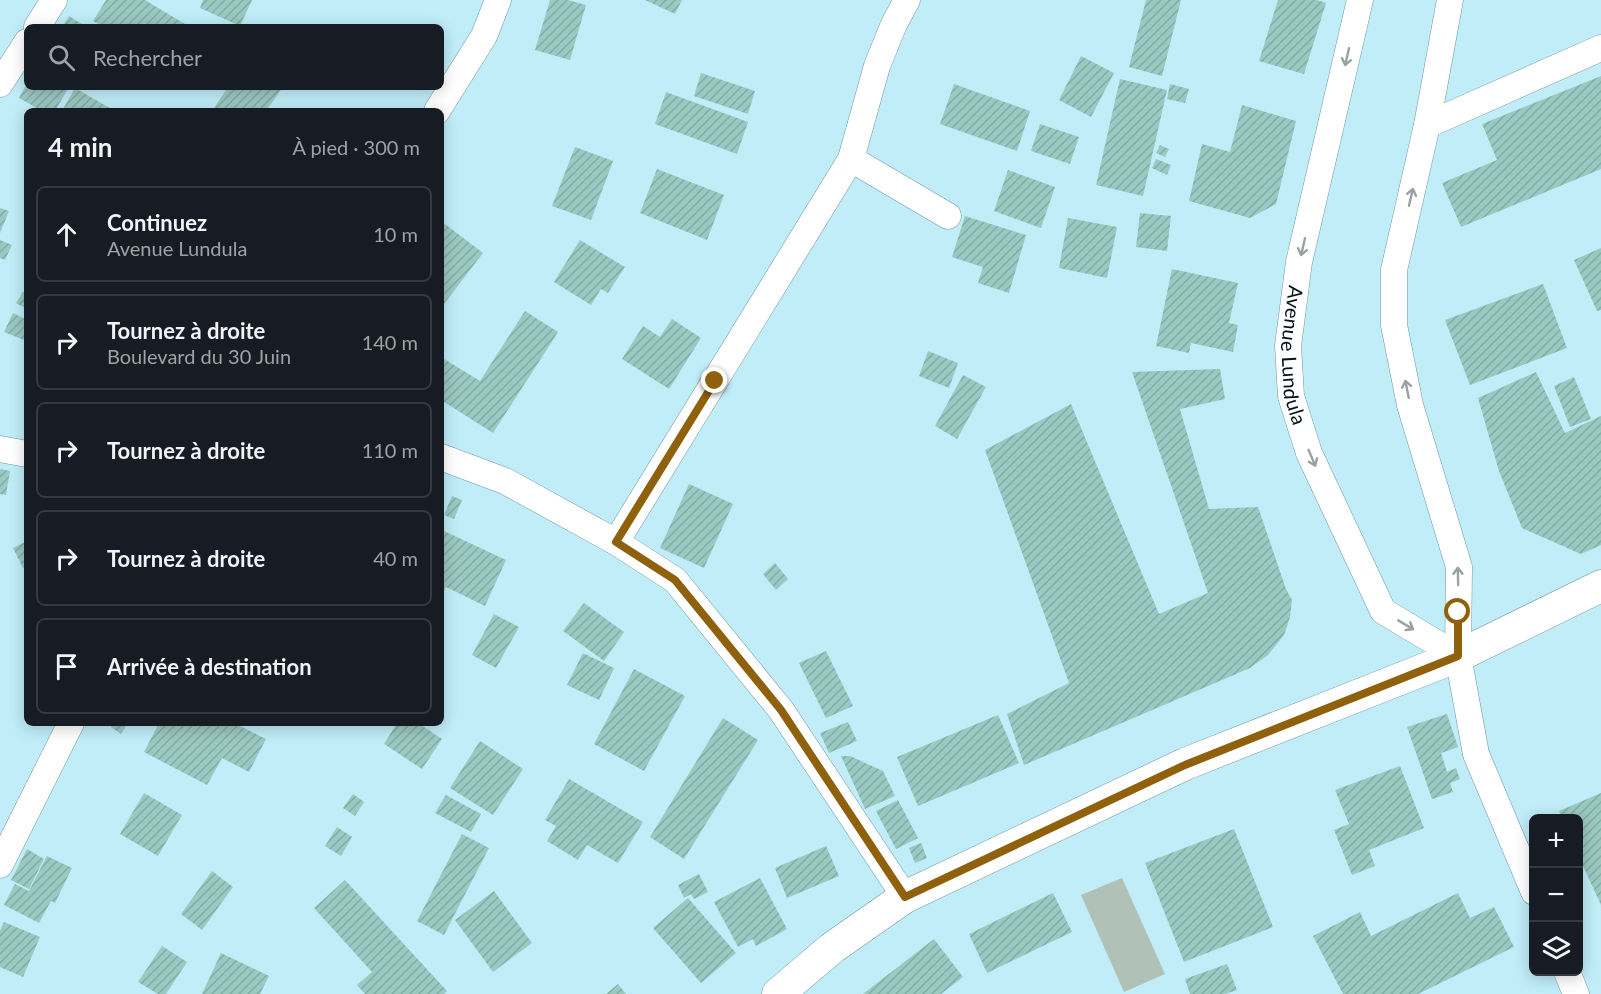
<!DOCTYPE html>
<html lang="fr">
<meta charset="utf-8">
<style>
body{margin:0;font-family:Lato,sans-serif;background:#20242c;color:#f1f3f6}
.controls{position:absolute;right:18px;bottom:18px;display:grid;overflow:hidden;border-radius:9px;box-shadow:0 3px 15px #0003}
.controls button{width:54px;height:54px;display:grid;place-items:center;padding:0;border:0;border-bottom:2px solid #363941;background:#171b24;color:#f1f3f6;font:30px sans-serif}
.stop{position:absolute;width:18px;height:18px;margin:-14px;border:4px solid #90610d;border-radius:50%;background:#fff}
.stop.end{background:#90610d;border-color:#fff;box-shadow:0 2px 6px #0008}
.list{margin:0;padding:0;list-style:none}
h2{display:flex;justify-content:space-between;align-items:center;height:78px;margin:0;padding:0 24px;font-size:26px}
h2 small{font-size:20px;font-weight:400;color:#9ea1a6}
.list li{display:grid;grid-template-columns:39px 1fr auto;gap:18px;align-items:center;box-sizing:border-box;height:96px;margin:0 12px 12px;padding:0 12px;border:2px solid #363941;border-radius:9px}
.list b{display:block;font-size:22px;white-space:nowrap}
.list p{margin:0;font-size:20px;white-space:nowrap;color:#9ea1a6}
.list em{font-size:20px;font-style:normal;color:#9ea1a6}
.icon{flex:none;width:33px;height:33px;fill:none;stroke:currentColor;stroke-width:2;stroke-linecap:round;stroke-linejoin:round}
.map{position:relative;flex:none;width:1601px;height:994px;overflow:hidden}
.search{position:absolute;background:#171b24;box-shadow:0 3px 15px #0003;left:24px;top:24px;width:420px;height:66px;display:flex;align-items:center;gap:15px;box-sizing:border-box;padding:0 21px;border-radius:9px;color:#9ea1a6;font-size:22px}
.panel{position:absolute;background:#171b24;box-shadow:0 3px 15px #0003;left:24px;top:108px;width:420px;height:618px;border-radius:9px}
.map>svg:first-child{display:block}
</style>
<div class="map">
<svg width="1601" height="994" viewBox="0 0 1601 994">
<defs>
<pattern id="building-hatch" width="6" height="6" patternUnits="userSpaceOnUse" patternTransform="scale(1.5)"><rect width="6" height="6" fill="#9bc9c2"/><path d="M-1 1l2-2M0 6l6-6M5 7l2-2" fill="none" stroke="#84aca6"/></pattern>
</defs>
<rect width="100%" height="100%" fill="#c0edf8"/>
<polygon fill="#b0c2b7" points="1122,878 1165,974 1124,992 1081,895"/>
<g fill="url(#building-hatch)">
<polygon points="106,0 145,0 190,27 104,27 93,21"/>
<polygon points="203,0 252,0 240,26 200,8"/>
<polygon points="550,0 568,0 586,5 570,60 535,50"/>
<polygon points="645,0 682,0 675,14"/>
<polygon points="1146,0 1181,0 1162,76 1129,67"/>
<polygon points="1278,0 1317,0 1326,3 1304,74 1259,61"/>
<polygon points="69,16 87,27 62,27"/>
<polygon points="1081,56 1114,73 1091,117 1059,100"/>
<polygon points="701,73 755,91 748,114 694,96"/>
<polygon points="1601,76 1601,169 1461,227 1442,183 1497,160 1482,124"/>
<polygon points="1120,79 1167,90 1143,196 1096,185"/>
<polygon points="27,83 27,87 69,87 55,111 42,111 19,98"/>
<polygon points="954,84 1030,111 1017,151 940,124"/>
<polygon points="1170,84 1189,89 1185,103 1167,99"/>
<polygon points="228,87 283,87 266,111 212,111"/>
<polygon points="75,88 115,111 62,111"/>
<polygon points="666,92 748,122 737,154 655,124"/>
<polygon points="1242,105 1296,121 1276,204 1250,218 1189,201 1202,144 1230,152"/>
<polygon points="1040,124 1079,137 1070,164 1031,151"/>
<polygon points="1160,145 1169,149 1165,157 1156,153"/>
<polygon points="575,147 613,161 591,220 552,206"/>
<polygon points="1156,159 1171,165 1167,175 1152,168"/>
<polygon points="657,169 724,195 707,240 640,213"/>
<polygon points="1008,170 1055,187 1041,228 994,211"/>
<polygon points="0,208 9,211 0,233"/>
<polygon points="1140,213 1171,216 1167,251 1136,247"/>
<polygon points="965,216 1026,235 1009,293 978,283 983,267 952,257"/>
<polygon points="1068,218 1117,227 1107,278 1059,268"/>
<polygon points="441,221 483,253 441,308"/>
<polygon points="0,240 12,245 5,260 0,258"/>
<polygon points="580,240 625,267 608,293 601,289 591,305 554,282"/>
<polygon points="1601,248 1601,310 1597,311 1574,260"/>
<polygon points="1172,269 1238,283 1229,323 1238,325 1233,352 1191,343 1189,353 1156,346"/>
<polygon points="1543,284 1567,348 1470,385 1445,320"/>
<polygon points="23,292 27,294 27,309 16,303"/>
<polygon points="525,311 558,332 493,433 441,400 441,357 480,381"/>
<polygon points="13,313 27,320 24,340 4,332"/>
<polygon points="672,319 701,338 669,389 622,359 643,326 660,337"/>
<polygon points="928,351 958,363 949,388 919,376"/>
<polygon points="1220,369 1225,399 1180,409 1209,509 1258,507 1286,589 1292,600 1290,617 1284,635 1268,655 1250,668 1024,765 1007,714 1069,683 985,450 1071,404 1159,614 1208,593 1132,372"/>
<polygon points="1536,372 1565,433 1601,416 1601,545 1581,554 1522,528 1499,471 1478,398"/>
<polygon points="963,375 986,387 957,439 935,426"/>
<polygon points="1574,377 1591,419 1570,427 1554,386"/>
<polygon points="0,469 10,471 6,495 0,494"/>
<polygon points="689,484 733,504 704,568 660,548"/>
<polygon points="452,496 462,500 454,519 444,515"/>
<polygon points="442,530 506,560 485,606 446,587 441,597"/>
<polygon points="27,541 27,566 23,568 13,548"/>
<polygon points="775,563 788,579 776,590 763,574"/>
<polygon points="584,603 624,632 604,661 563,631"/>
<polygon points="494,614 519,627 496,668 472,655"/>
<polygon points="826,651 853,706 826,718 799,663"/>
<polygon points="583,653 614,668 599,700 567,685"/>
<polygon points="634,669 685,696 644,771 594,744"/>
<polygon points="1447,714 1458,747 1441,753 1447,772 1456,768 1460,779 1450,783 1453,792 1432,799 1407,727"/>
<polygon points="998,715 1019,763 918,806 897,757"/>
<polygon points="723,718 758,740 684,859 650,837"/>
<polygon points="848,722 857,741 829,753 820,733"/>
<polygon points="113,723 128,723 121,734 111,727"/>
<polygon points="159,723 234,723 266,739 249,772 222,758 207,785 144,752"/>
<polygon points="397,723 418,723 442,739 422,769 384,744"/>
<polygon points="480,741 523,769 493,815 450,788"/>
<polygon points="841,756 850,756 883,771 895,796 865,809"/>
<polygon points="1400,766 1424,828 1369,850 1375,866 1352,875 1334,830 1349,824 1335,790"/>
<polygon points="569,779 643,822 618,863 587,845 578,860 547,841 556,826 545,820"/>
<polygon points="144,793 182,815 158,856 120,834"/>
<polygon points="1601,793 1601,905 1578,855 1578,818 1562,818 1559,811"/>
<polygon points="353,794 364,802 355,816 343,808"/>
<polygon points="446,795 481,814 471,832 435,813"/>
<polygon points="898,800 918,838 896,849 876,811"/>
<polygon points="337,827 352,837 341,856 325,846"/>
<polygon points="1234,829 1273,927 1184,962 1145,863"/>
<polygon points="462,834 489,848 444,935 417,921"/>
<polygon points="921,843 927,858 915,863 909,848"/>
<polygon points="826,846 839,876 787,898 775,868"/>
<polygon points="27,849 44,859 29,889 11,880"/>
<polygon points="47,856 72,868 55,903 51,901 39,923 4,905 15,884 29,891"/>
<polygon points="212,871 233,887 202,930 181,914"/>
<polygon points="699,874 708,892 694,899 691,894 684,898 678,885"/>
<polygon points="760,878 787,929 756,946 753,939 738,947 714,902"/>
<polygon points="345,880 447,991 444,994 365,994 357,985 372,972 314,908"/>
<polygon points="494,891 532,943 493,972 455,920"/>
<polygon points="1053,893 1072,932 987,973 969,934"/>
<polygon points="1458,893 1470,918 1494,907 1514,947 1418,994 1343,994 1313,936 1360,912 1371,936"/>
<polygon points="688,898 736,953 701,983 653,928"/>
<polygon points="4,922 40,937 23,977 0,967 0,931"/>
<polygon points="934,939 963,977 941,994 863,994"/>
<polygon points="162,946 187,962 166,994 158,994 138,982"/>
<polygon points="221,953 269,976 260,994 202,994"/>
<polygon points="1227,964 1237,990 1225,994 1190,994 1185,979"/>
<polygon points="618,984 626,994 606,994"/>
</g>
<g fill="none" stroke-linecap="round" stroke-linejoin="round">
<g stroke="#6e99a3" stroke-width="27">
<g id="minor">
<path id="s1" d="M1360,0L1299,262L1288,346L1291,396L1309,453L1383,611L1458,656"/>
<polyline points="1450,0 1427,125 1394,270 1394,325 1410,405 1459,567 1458,656 1476,754 1534,892"/>
<polyline points="37,27 54,0"/>
<polyline points="0,84 27,42"/>
<polyline points="437,111 484,36 498,0"/>
<polyline points="1427,125 1601,48"/>
<polyline points="851,159 948,216"/>
<polyline points="0,449 27,454"/>
<polyline points="441,457 505,481 616,542 675,580 781,710 905,897"/>
<polyline points="616,542 851,159 877,66 894,24 907,0"/>
<polyline points="0,865 71,723"/>
<polyline points="1567,972 1576,994"/>
</g>
</g>
<g stroke="#6e99a3" stroke-width="33">
<polyline id="tertiary" points="778,994 832,948 905,897 1185,764 1458,656 1601,586"/>
</g>
<use href="#minor" stroke="#fff" stroke-width="26"/>
<use href="#tertiary" stroke="#fff" stroke-width="32"/>
</g>
<defs><path id="oneway-shaft" d="M-6 0H5M1.5-3L5.5 0L1.5 3" fill="none" stroke-width="1.6" stroke-linecap="round" stroke-linejoin="round" transform="scale(1.5)"/></defs>
<g stroke="#9ba1a2">
<use href="#oneway-shaft" transform="translate(1347 57) rotate(103)"/>
<use href="#oneway-shaft" transform="translate(1411 197) rotate(-77)"/>
<use href="#oneway-shaft" transform="translate(1303 247) rotate(103)"/>
<use href="#oneway-shaft" transform="translate(1407 389) rotate(-101)"/>
<use href="#oneway-shaft" transform="translate(1312 458) rotate(67)"/>
<use href="#oneway-shaft" transform="translate(1458 576) rotate(-91)"/>
<use href="#oneway-shaft" transform="translate(1406 625) rotate(31)"/>
</g>
<g fill="none" stroke-linecap="round" stroke-linejoin="round">
<polyline stroke="#90610d" stroke-width="8" points="715,381 616,542 675,580 781,710 905,897 1185,765 1458,656 1458,612"/>
</g>
<g text-anchor="middle" stroke-width="4.5" stroke-linejoin="round" paint-order="stroke">
<g font-size="20" fill="#041417" stroke="#dcf7fd">
<text dy="7" stroke="none"><textPath href="#s1" startOffset="363">Avenue Lundula</textPath></text>
</g>
</g>
</svg>
<div class="controls">
<button>+</button>
<button>−</button>
<button><svg class="icon" aria-label="layers" viewBox="0 0 24 24"><path d="M12 4l9 5-9 5-9-5zM3 14l9 5 9-5"/></svg></button>
</div>
<div class="stop" style="left:1458px;top:612px"></div>
<div class="stop end" style="left:715px;top:381px"></div>
<div class="search"><svg class="icon" aria-label="search" viewBox="0 0 24 24"><circle cx="10" cy="10" r="6"/><path d="M15 15l6 6"/></svg>Rechercher</div>
<section class="panel">
<h2>4 min<small>À pied · 300 m</small></h2>
<ul class="list">
<li><svg class="icon" aria-label="ahead" viewBox="0 0 24 24"><path d="M12 20V5M6 11l6-6 6 6"/></svg><div><b>Continuez</b><p>Avenue Lundula</p></div><em>10 m</em></li>
<li><svg class="icon" aria-label="right" viewBox="0 0 24 24"><path d="M7 20v-9h11M14 6l5 5-5 5"/></svg><div><b>Tournez à droite</b><p>Boulevard du 30 Juin</p></div><em>140 m</em></li>
<li><svg class="icon" aria-label="right" viewBox="0 0 24 24"><path d="M7 20v-9h11M14 6l5 5-5 5"/></svg><div><b>Tournez à droite</b></div><em>110 m</em></li>
<li><svg class="icon" aria-label="right" viewBox="0 0 24 24"><path d="M7 20v-9h11M14 6l5 5-5 5"/></svg><div><b>Tournez à droite</b></div><em>40 m</em></li>
<li><svg class="icon" aria-label="arrive" viewBox="0 0 24 24"><path d="M6 21V4h12l-3 4 3 4H6"/></svg><div><b>Arrivée à destination</b></div></li>
</ul>
</section>
</div>
